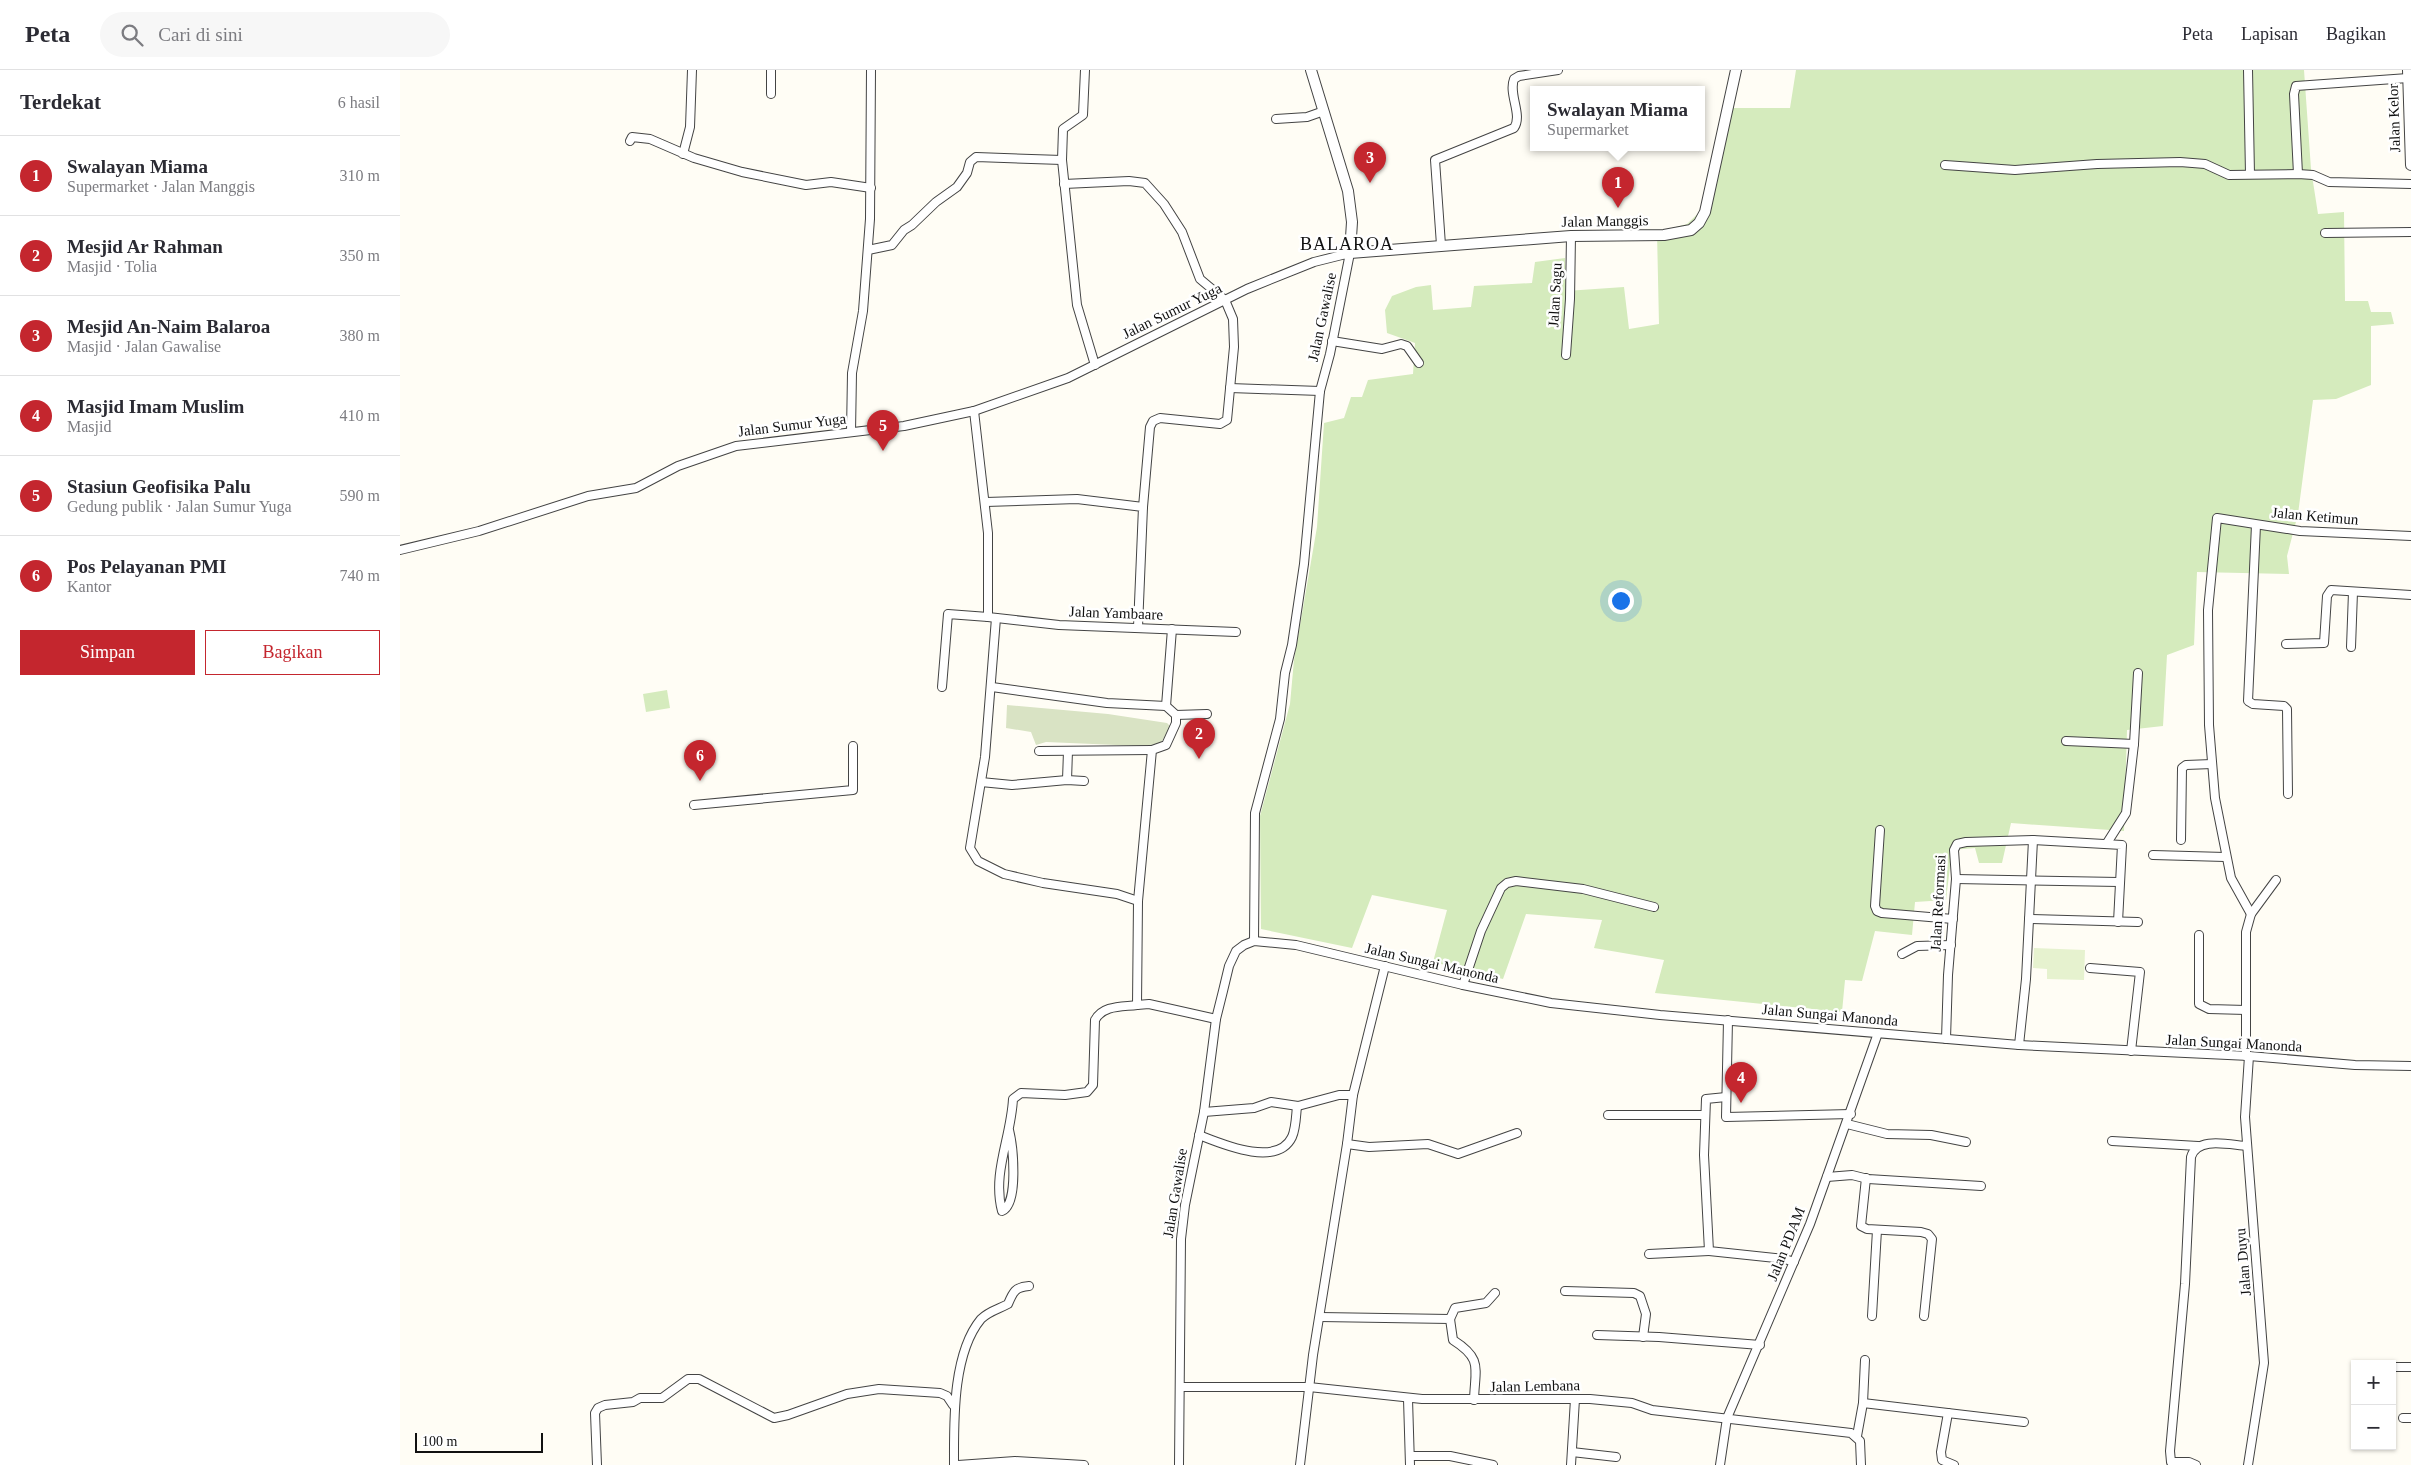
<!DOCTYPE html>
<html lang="id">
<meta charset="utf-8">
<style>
body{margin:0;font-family:Georgia,serif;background:#f7f7f7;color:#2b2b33}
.controls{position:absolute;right:15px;bottom:15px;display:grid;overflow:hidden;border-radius:0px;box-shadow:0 1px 4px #0004}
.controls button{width:45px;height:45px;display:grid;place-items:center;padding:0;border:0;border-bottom:1px solid #e1e1e2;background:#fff;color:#2b2b33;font:25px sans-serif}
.scale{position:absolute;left:15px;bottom:12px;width:128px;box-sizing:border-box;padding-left:5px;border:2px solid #111;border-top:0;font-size:14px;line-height:18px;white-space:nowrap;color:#111;-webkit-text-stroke:4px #fff;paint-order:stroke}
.you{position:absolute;left:1220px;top:530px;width:18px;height:18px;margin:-12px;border:4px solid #fff;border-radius:50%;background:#1a73e8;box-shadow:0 0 0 8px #1a73e833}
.badge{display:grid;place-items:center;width:32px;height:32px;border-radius:50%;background:#c4262e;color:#fff;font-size:16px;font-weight:700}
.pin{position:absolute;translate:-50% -41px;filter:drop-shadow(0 1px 2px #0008)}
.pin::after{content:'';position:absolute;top:26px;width:18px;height:15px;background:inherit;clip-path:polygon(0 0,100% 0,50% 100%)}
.popup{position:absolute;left:1130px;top:16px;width:175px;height:65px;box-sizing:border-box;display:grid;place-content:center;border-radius:0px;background:#fff;filter:drop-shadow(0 1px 4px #0005);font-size:16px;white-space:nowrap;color:#7c7c81}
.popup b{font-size:19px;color:#2b2b33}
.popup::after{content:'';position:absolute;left:50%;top:100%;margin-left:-10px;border:10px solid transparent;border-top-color:#fff}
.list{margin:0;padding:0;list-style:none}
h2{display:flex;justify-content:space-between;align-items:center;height:65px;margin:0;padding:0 20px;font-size:21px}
h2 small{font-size:16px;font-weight:400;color:#7c7c81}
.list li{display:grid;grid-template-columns:32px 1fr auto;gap:15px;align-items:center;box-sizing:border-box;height:80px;padding:0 20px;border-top:1px solid #e1e1e2}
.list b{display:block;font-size:19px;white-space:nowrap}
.list p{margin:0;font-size:16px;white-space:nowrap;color:#7c7c81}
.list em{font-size:16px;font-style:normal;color:#7c7c81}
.actions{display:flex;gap:10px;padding:15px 20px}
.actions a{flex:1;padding:11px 0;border:1px solid #c4262e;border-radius:0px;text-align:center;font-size:18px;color:#c4262e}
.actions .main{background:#c4262e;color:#fff}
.icon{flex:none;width:28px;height:28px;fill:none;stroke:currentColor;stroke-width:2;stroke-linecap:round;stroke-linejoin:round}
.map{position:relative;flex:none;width:2011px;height:1395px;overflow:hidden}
header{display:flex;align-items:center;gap:30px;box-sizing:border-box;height:70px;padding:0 25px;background:#fff;border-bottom:1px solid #e1e1e2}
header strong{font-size:24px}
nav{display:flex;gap:28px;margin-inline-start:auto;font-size:18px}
.search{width:350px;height:45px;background:#f7f7f7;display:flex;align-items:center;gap:12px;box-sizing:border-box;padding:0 18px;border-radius:28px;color:#7c7c81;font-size:19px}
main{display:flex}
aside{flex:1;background:#fff}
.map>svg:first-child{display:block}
</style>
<header>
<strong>Peta</strong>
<div class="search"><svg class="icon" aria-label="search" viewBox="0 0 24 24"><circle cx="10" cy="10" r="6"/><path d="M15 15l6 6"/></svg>Cari di sini</div>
<nav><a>Peta</a><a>Lapisan</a><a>Bagikan</a></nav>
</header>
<main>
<aside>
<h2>Terdekat<small>6 hasil</small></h2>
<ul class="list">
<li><span class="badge">1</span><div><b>Swalayan Miama</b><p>Supermarket · Jalan Manggis</p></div><em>310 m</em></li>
<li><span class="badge">2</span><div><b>Mesjid Ar Rahman</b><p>Masjid · Tolia</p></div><em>350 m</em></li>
<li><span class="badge">3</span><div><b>Mesjid An-Naim Balaroa</b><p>Masjid · Jalan Gawalise</p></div><em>380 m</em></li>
<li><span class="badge">4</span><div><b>Masjid Imam Muslim</b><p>Masjid</p></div><em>410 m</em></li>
<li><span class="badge">5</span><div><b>Stasiun Geofisika Palu</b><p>Gedung publik · Jalan Sumur Yuga</p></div><em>590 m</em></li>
<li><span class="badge">6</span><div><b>Pos Pelayanan PMI</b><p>Kantor</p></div><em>740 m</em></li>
</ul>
<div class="actions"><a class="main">Simpan</a><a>Bagikan</a></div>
</aside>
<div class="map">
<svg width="2011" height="1395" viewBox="0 0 2011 1395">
<rect width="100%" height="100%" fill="#fffdf5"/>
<g fill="#d5ebbd">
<polygon points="1396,0 1904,0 1911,99 1918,144 1944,142 1945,231 1968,231 1971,242 1991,242 1994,254 1971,256 1971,315 1936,329 1913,330 1898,444 1887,486 1889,504 1797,502 1794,575 1767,585 1763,656 1727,660 1724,761 1611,753 1602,793 1579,793 1575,778 1552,780 1546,830 1515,832 1512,865 1475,861 1462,911 1445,910 1442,942 1255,923 1264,890 1194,878 1202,850 1126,844 1103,909 1033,892 1047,840 972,825 952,878 861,859 860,746 890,634 894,590 917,457 924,353 944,348 951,327 962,327 968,310 1013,304 1015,273 987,263 985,240 992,226 1016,217 1031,215 1033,240 1071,237 1074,216 1132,213 1135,192 1165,188 1166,221 1224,217 1229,259 1259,254 1257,162 1287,154 1313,129 1328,38 1390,38"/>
<polygon points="267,620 270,638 246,642 243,624"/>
</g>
<polygon fill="#d9e3c4" points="607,635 708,644 767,653 771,657 760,674 740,676 646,672 636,675 631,662 606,658"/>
<polygon fill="#e6f2cf" points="1634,878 1685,880 1684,910 1647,909 1647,899 1633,898"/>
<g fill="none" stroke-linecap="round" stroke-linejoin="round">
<g stroke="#444" stroke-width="10">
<g id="minor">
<polyline points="371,0 371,24"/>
<polyline points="685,0 683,45 663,59 662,90 677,235 695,295"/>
<polyline points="1848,0 1850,104"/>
<polyline points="876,49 907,47 924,41"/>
<polyline points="230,71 232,67 250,69 294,88 342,102 406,115 431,112 471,118"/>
<polyline points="283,84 290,57 292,0"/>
<polyline points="1545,95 1615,100 1697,94 1780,92 1805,94 1829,105 1898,104 1913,105 1929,112 2011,114"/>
<polyline points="1898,104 1894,24 1896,16 2008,8"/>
<polyline points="664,114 729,111 745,113 764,134 782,162 800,209 825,230 833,249 834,277 827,350 820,354 760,348 753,351 750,357 743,437"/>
<polyline points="1925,163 2011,162"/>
<path d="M1041,175L1035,90L1114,58C1123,45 1108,24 1114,9L1119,6L1158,0"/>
<polyline points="468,180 492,175 504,160 512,155 536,132 557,117 567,103 570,92 576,87 662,90"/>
<polyline points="932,271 982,279 1001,274 1007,276 1019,293"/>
<polyline points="1166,285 1170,229 1171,166"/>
<polyline points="830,318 920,321"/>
<polyline points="574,341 588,463 588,547 659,555 836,562"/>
<polyline points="451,362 452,303 463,241 470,149 471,0"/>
<polyline points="586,432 677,429 743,437 738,557"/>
<polyline points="1856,455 1848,631 1853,634 1884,636 1887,639 1888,724"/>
<polyline points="0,480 79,461 188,426 236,418 278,396 336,376 504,356 574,341 668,308 847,219 914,192 950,183 930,284 920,321 904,494 892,575 885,603 880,649 855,743 854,871"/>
<polyline points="596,548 585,687 570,778 578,791 604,804 643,813 717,824 738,831"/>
<polyline points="1886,574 1924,573 1927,526 1931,520 2011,525"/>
<polyline points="1951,577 1953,522"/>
<polyline points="542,617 548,544 588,547"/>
<polyline points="592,617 707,633 766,636 776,645 776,653 766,675 752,680 738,831 737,935 749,934 816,949"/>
<polyline points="766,636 772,559"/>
<polyline points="776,645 807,644"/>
<polyline points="1666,671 1734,674"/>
<polyline points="639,681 752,680"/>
<polyline points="667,710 668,681"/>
<polyline points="581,712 612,715 667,710 684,711"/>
<polyline points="294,735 453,720 453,676"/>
<polyline points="1480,760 1475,836 1477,841 1482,843 1553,849"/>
<polyline points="1781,770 1782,698 1786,695 1812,694"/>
<polyline points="1707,773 1726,743 1734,674 1738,603"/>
<polyline points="1753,785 1825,787"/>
<polyline points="1556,809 1719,812"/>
<polyline points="1851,844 1831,808 1815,728 1809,655 1808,540 1817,448 1900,461 2011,466"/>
<polyline points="1629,849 1738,852"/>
<polyline points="1799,865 1799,934 1809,939 1846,940"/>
<polyline points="1502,884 1517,876 1551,875"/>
<polyline points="1690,898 1740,902 1731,981"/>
<polyline points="1063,915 1081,861 1101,818 1107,813 1116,811 1183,819 1254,837"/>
<polyline points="1328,950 1326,1047 1451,1044"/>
<polyline points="1546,969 1548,905 1556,809 1554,780 1557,774 1566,772 1633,770 1722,775 1718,852"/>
<polyline points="1619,975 1626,909 1633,770"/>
<polyline points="1846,986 1846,862 1851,844 1876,810"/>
<polyline points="1326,1027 1306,1029 1304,1085 1309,1181 1385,1189 1394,1192"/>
<polyline points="804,1042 854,1038 871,1032 898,1036 939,1025 953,1025"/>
<polyline points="1208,1045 1304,1045"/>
<polyline points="1447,1054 1487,1064 1531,1065 1566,1072"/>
<path d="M609,1060C613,1076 619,1134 602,1141C592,1103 611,1068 613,1029L621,1023L665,1025L687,1022L693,1015L695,950C703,935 722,937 737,935"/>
<path d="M799,1065C822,1074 877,1098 892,1067C896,1058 896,1045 897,1036"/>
<polyline points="1712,1071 1798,1076"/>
<polyline points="947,1074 969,1077 1028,1074 1058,1084 1117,1063"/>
<polyline points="1427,1107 1452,1105 1468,1109 1581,1116"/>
<polyline points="1466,1108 1461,1156 1467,1159 1521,1162 1528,1164 1532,1169 1524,1246"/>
<polyline points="1249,1184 1309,1181"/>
<polyline points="1165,1221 1234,1223 1240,1226 1246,1244 1243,1267"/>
<polyline points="1472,1246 1477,1160"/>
<path d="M920,1247L1050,1249L1053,1270C1083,1289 1075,1298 1074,1330"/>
<polyline points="1050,1249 1055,1238 1086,1233 1095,1223"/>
<polyline points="1197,1265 1259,1267 1360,1275"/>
<polyline points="1992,1297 2011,1297"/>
<polyline points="780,1317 909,1317 1022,1329 1190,1329 1232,1333 1252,1340 1451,1363 1460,1371 1461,1395"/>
<polyline points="1008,1329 1010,1395"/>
<polyline points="1463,1333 1624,1352"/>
<polyline points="1548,1343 1541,1382 1542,1390 1554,1395"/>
<polyline points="2003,1348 2011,1348"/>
<polyline points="1457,1366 1463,1333 1465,1290"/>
<polyline points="1172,1382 1216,1387"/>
<polyline points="1010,1386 1050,1386 1093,1395"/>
<polyline points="197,1395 195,1343 198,1338 205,1335 233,1332 240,1328 262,1328 288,1309 299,1309 374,1348 388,1345 447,1324 479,1319 540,1323 547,1326 553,1335"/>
<path d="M554,1395C554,1352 552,1284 581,1249C589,1241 599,1239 608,1234C613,1222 615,1217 629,1216"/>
<polyline points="558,1395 615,1391 684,1395"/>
<polyline points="779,1395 781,1169 785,1135 804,1042 816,949 823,921 829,896 836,881 844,875 854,871 896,875 1063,915 1151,933 1260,945 1619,975 1849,986 1955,995 2011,996"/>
<polyline points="900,1395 913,1285 947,1074 953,1025 985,896"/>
<polyline points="1171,1395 1175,1329"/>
<polyline points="1320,1395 1327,1348 1410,1154 1478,963"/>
<path d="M1796,1395L1789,1392H1771L1770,1381L1785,1214L1791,1087C1797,1066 1830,1075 1847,1076"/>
<polyline points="1848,1395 1864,1293 1845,1047 1849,986"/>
</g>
</g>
<g stroke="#444" stroke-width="12">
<g id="tertiary">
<polyline points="911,0 948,121 952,152 950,183 1171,166 1264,165 1291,160 1299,153 1305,142 1336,0"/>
<polyline points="2008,0 2011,95"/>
</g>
</g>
<use href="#minor" stroke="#fff" stroke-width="8"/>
<use href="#tertiary" stroke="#fff" stroke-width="10"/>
</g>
<g text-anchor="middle" stroke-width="5" stroke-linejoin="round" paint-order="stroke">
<g font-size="15" fill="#111" stroke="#fff">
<text transform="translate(1994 48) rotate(-92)" y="5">Jalan Kelor</text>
<text transform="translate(1205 151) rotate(-1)" y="5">Jalan Manggis</text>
<text transform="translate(1155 225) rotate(-87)" y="5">Jalan Sagu</text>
<text transform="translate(772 241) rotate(-26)" y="5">Jalan Sumur Yuga</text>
<text transform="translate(922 247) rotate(-78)" y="5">Jalan Gawalise</text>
<text transform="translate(392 355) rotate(-7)" y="5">Jalan Sumur Yuga</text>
<text transform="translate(1915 446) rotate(5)" y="5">Jalan Ketimun</text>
<text transform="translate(716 543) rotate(2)" y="5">Jalan Yambaare</text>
<text transform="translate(1538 833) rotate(-87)" y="5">Jalan Reformasi</text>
<text transform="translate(1032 893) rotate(13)" y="5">Jalan Sungai Manonda</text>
<text transform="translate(1430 945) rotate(5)" y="5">Jalan Sungai Manonda</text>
<text transform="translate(1834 973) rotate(3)" y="5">Jalan Sungai Manonda</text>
<text transform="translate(775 1123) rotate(-81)" y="5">Jalan Gawalise</text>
<text transform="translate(1386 1174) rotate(-68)" y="5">Jalan PDAM</text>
<text transform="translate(1843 1192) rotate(-95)" y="5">Jalan Duyu</text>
<text transform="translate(1135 1316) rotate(-1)" y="5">Jalan Lembana</text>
</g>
<g font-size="18" letter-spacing="1" fill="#111" stroke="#fff">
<text x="947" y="180">BALAROA</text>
</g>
</g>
</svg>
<div class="controls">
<button>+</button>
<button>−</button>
</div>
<div class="scale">100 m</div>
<div class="you"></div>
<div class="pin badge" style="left:1218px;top:138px">1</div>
<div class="popup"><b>Swalayan Miama</b>Supermarket</div>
<div class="pin badge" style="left:799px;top:689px">2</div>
<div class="pin badge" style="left:970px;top:113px">3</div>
<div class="pin badge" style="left:1341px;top:1033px">4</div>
<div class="pin badge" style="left:483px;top:381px">5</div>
<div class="pin badge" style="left:300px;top:711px">6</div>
</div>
</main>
